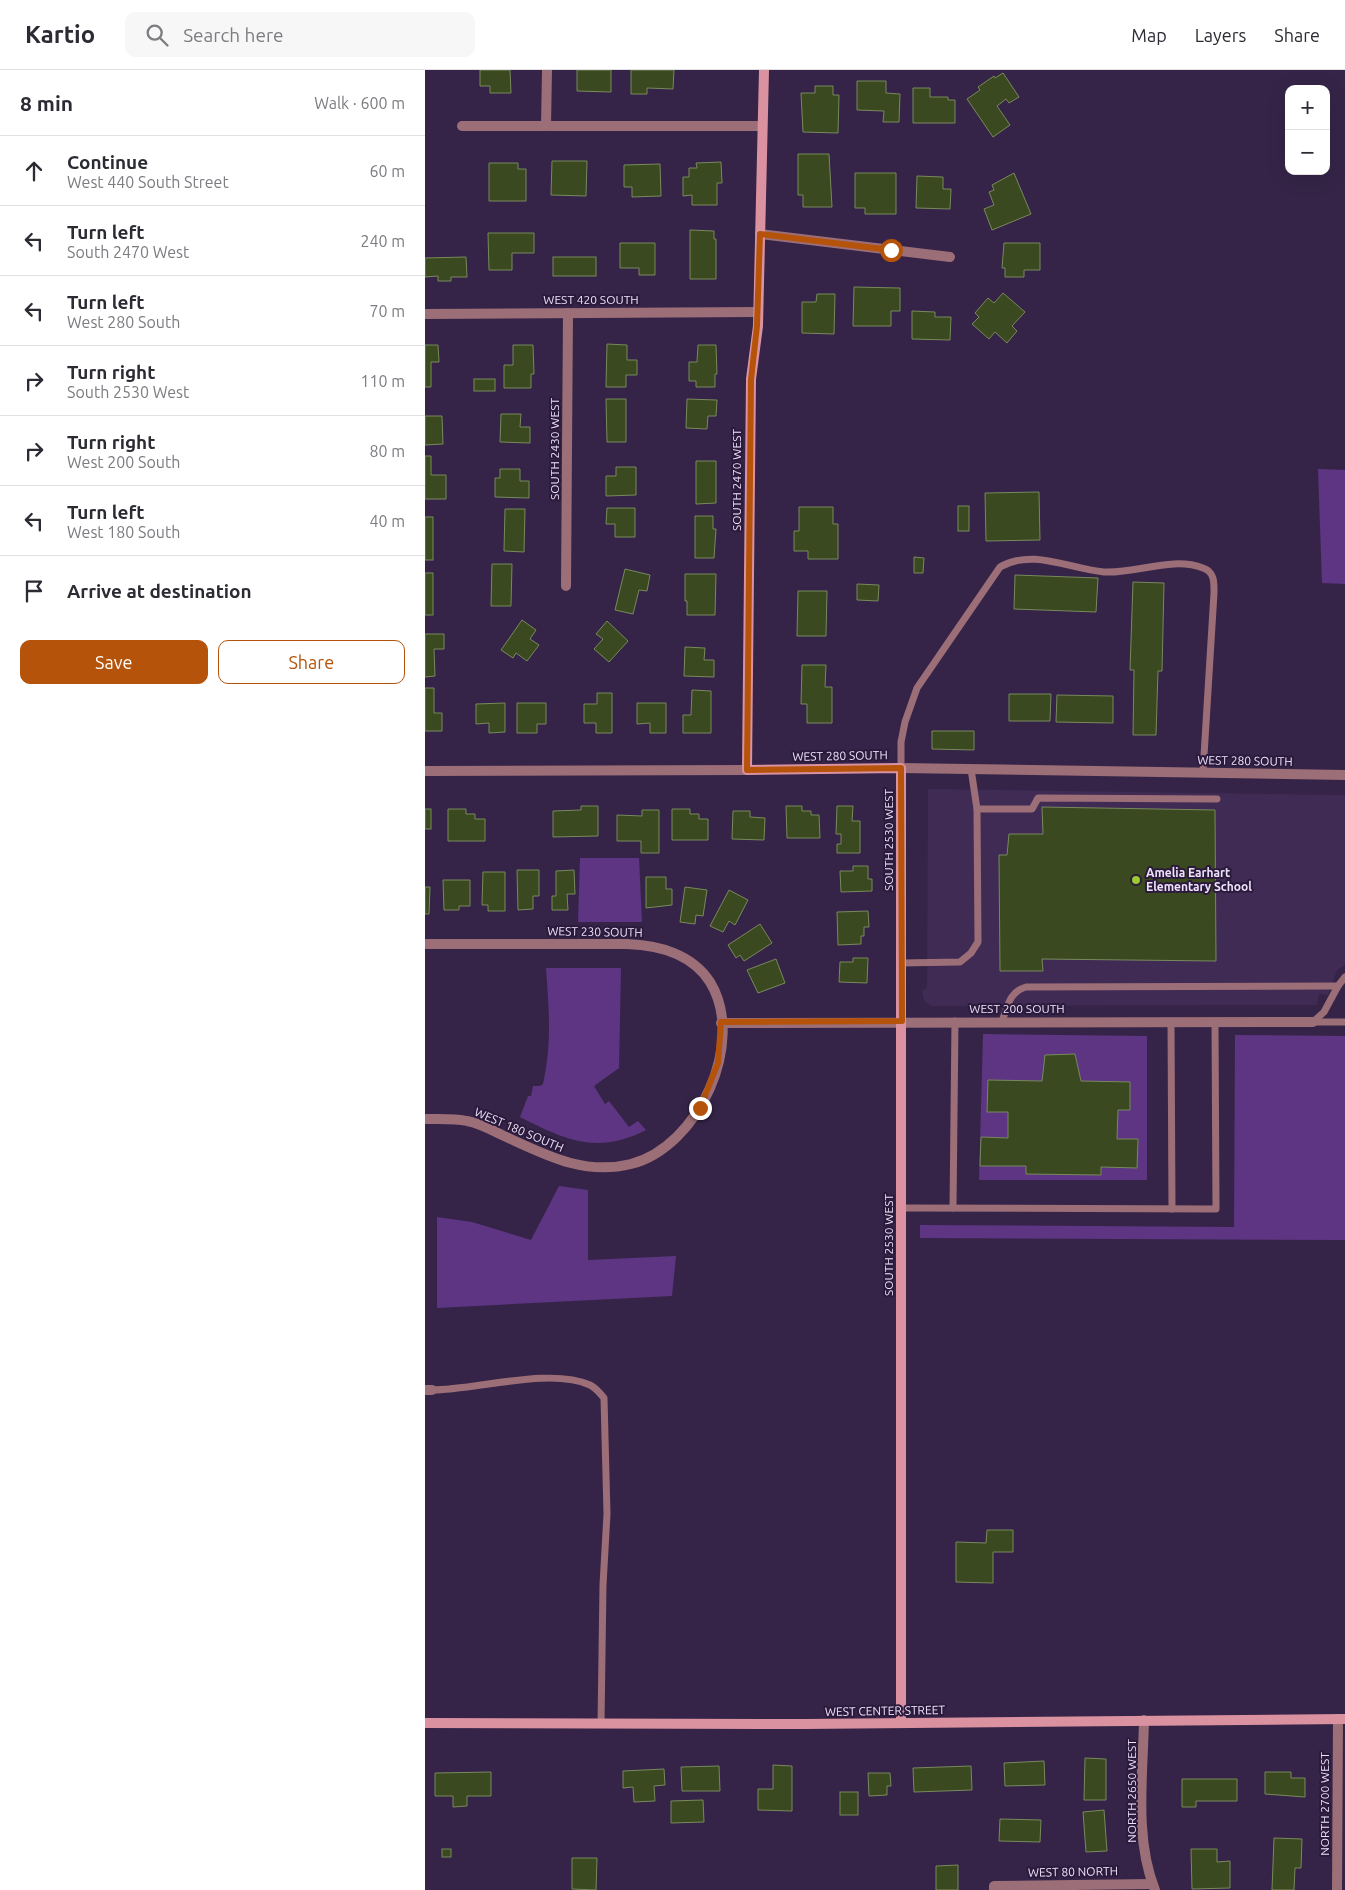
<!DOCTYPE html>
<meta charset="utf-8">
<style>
body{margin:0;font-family:Ubuntu,sans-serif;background:#f7f7f7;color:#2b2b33}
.controls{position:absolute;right:15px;top:15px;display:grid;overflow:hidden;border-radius:10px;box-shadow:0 5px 20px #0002}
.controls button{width:45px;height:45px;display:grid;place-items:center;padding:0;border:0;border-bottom:1px solid #e1e1e2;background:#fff;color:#2b2b33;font:25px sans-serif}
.stop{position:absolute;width:15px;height:15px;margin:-11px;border:4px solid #b45309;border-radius:50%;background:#fff}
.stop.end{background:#b45309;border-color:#fff;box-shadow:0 1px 5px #0008}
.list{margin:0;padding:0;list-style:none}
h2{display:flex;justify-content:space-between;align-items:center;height:65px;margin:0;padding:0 20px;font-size:21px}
h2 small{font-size:16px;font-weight:400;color:#7c7c81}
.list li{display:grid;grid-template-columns:32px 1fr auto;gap:15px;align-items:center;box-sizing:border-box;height:70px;padding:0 20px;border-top:1px solid #e1e1e2}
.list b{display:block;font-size:19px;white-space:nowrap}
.list p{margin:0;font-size:16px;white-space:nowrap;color:#7c7c81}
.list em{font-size:16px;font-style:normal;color:#7c7c81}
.actions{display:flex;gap:10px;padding:15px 20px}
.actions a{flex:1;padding:11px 0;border:1px solid #b45309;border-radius:10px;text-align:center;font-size:18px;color:#b45309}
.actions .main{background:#b45309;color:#fff}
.icon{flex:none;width:28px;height:28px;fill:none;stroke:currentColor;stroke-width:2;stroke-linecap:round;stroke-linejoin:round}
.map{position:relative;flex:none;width:920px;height:1820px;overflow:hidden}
header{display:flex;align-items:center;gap:30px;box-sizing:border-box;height:70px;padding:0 25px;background:#fff;border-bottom:1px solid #e1e1e2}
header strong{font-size:24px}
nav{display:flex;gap:28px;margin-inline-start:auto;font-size:18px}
.search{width:350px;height:45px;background:#f7f7f7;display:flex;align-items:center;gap:12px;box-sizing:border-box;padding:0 18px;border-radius:10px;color:#7c7c81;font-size:19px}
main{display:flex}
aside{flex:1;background:#fff}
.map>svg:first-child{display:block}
</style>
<header>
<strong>Kartio</strong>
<div class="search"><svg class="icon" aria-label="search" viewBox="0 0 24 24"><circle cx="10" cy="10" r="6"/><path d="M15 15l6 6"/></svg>Search here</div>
<nav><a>Map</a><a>Layers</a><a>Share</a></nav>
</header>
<main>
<aside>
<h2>8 min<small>Walk · 600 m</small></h2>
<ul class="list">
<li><svg class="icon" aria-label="ahead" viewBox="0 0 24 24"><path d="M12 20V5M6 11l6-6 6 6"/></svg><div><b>Continue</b><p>West 440 South Street</p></div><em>60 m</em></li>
<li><svg class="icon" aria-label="left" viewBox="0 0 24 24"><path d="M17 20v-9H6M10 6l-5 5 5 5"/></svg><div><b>Turn left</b><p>South 2470 West</p></div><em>240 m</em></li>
<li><svg class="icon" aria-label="left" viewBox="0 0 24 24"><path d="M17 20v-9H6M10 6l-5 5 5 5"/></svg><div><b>Turn left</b><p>West 280 South</p></div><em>70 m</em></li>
<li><svg class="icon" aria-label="right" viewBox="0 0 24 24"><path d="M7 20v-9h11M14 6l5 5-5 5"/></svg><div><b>Turn right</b><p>South 2530 West</p></div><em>110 m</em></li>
<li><svg class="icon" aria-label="right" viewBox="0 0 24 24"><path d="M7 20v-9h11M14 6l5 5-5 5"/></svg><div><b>Turn right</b><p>West 200 South</p></div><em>80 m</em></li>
<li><svg class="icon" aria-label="left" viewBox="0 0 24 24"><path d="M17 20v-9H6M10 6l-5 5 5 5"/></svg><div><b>Turn left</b><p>West 180 South</p></div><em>40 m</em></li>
<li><svg class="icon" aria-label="arrive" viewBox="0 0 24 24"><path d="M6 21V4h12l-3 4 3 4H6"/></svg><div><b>Arrive at destination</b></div></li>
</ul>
<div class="actions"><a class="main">Save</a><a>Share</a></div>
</aside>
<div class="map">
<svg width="920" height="1820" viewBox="0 0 920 1820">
<rect width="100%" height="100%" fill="#352447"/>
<polygon fill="#402b54" points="503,719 920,725 920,895 912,900 903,925 894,924 892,935 506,936 499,931 497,921 502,917"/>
<g fill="#5d3582">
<polygon points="893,399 920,400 920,514 897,513"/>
<polygon points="155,788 214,788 217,852 153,852"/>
<path d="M121,898H196L194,998L169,1016L180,1034L184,1031L204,1057L213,1051L221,1060C172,1085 140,1070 95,1047L103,1026H106L108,1016H115L118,1014C127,973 124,940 121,898Z"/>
<polygon points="558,964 722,966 722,1110 554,1110"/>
<polygon points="810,965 920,966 920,1170 495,1168 495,1155 809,1157"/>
<polygon points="134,1116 163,1120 163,1190 251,1186 247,1226 12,1238 12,1147 47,1152 106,1170"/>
</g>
<g fill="#3b4920" stroke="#78895d">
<polygon points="55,0 85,0 86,23 65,23 65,16 55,16"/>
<polygon points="152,0 186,0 186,22 152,21"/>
<polygon points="206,0 249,0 248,19 222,18 222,24 206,24"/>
<polygon points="578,3 594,27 584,33 581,29 572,36 585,55 568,67 542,29 555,20 553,17 569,6 570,8"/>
<polygon points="432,11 461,11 461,23 475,24 474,52 458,52 459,41 432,40"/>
<polygon points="390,16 408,16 408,25 414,25 413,63 378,62 376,23 390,23"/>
<polygon points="488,18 505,18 505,27 523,27 523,30 530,30 530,53 488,53"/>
<polygon points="373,84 404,84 407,137 378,137 378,125 373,125"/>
<polygon points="127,91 162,91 161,126 126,125"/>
<polygon points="296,92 297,113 292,113 292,135 267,135 267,125 258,126 258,107 264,107 264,98 272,98 271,93"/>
<polygon points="64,93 93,93 93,99 101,99 101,131 64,131"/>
<polygon points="235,94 236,126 207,127 207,117 199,117 199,95"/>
<polygon points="430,103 471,103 471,144 440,144 440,138 430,138"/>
<polygon points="589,103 606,144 567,160 559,139 569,135 564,122 569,120 567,115"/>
<polygon points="492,106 518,107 518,119 526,119 525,139 491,138"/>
<polygon points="265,160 289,161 289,169 291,169 291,209 265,209"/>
<polygon points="63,163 109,163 109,183 87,183 87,200 64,200"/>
<polygon points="195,173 230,173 230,205 214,205 214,198 195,198"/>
<polygon points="579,173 615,173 615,200 599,200 599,207 580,207 580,198 577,198"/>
<polygon points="41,187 42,207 26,207 26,211 13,211 13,206 0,207 0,188"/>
<rect x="128" y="187" width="43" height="19"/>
<polygon points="429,217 475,218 475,241 466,241 466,256 428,256"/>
<polygon points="578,223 600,242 587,256 592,261 582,273 570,262 564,269 547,254 554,247 550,243 563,228 569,233"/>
<polygon points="392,224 410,224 409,264 377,263 377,232 391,232"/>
<polygon points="487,241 510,242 510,247 526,247 525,270 487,269"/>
<polygon points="182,274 202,275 202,290 212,290 212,305 201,305 201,317 181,317"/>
<polygon points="0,275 13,275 14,292 6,292 6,317 0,317"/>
<polygon points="88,275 108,275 109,304 106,304 106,318 79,318 79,295 88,295"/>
<polygon points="273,275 291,275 292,304 290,304 290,317 271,317 271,311 264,311 264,292 272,292"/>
<rect x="49" y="309" width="21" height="12"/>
<polygon points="181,329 201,329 201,372 182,372"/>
<polygon points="262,329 292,330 291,346 283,346 282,359 261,358"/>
<polygon points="76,344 96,344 95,357 105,357 105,373 75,372"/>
<polygon points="0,346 17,346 18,374 0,375"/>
<polygon points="0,386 6,386 6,405 21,405 21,429 0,429"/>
<polygon points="271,391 291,391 291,433 271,434"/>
<polygon points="191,397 211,397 211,425 181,426 181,406 191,406"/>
<polygon points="75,399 95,399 95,411 104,411 104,428 70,427 70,408 75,408"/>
<polygon points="614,422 615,470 561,471 560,423"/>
<rect x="533" y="436" width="11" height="25"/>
<polygon points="374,437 408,437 408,454 413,454 413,489 383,489 383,481 369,481 369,461 374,461"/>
<polygon points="182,438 210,438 210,467 190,467 190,454 181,454"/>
<polygon points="80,439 100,439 99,482 79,481"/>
<polygon points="270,446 288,446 288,459 291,459 289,488 270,488"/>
<rect x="0" y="447" width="8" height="43"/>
<polygon points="489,487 499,488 498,503 489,503"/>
<polygon points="67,494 87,494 86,536 66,536"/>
<polygon points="200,499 225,505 222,521 214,520 208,544 190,540"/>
<rect x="0" y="503" width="8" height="42"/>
<polygon points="260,504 291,504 290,545 262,545 262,531 260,531"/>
<polygon points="590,505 673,508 671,542 589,539"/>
<polygon points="708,512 739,513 737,601 733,601 731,665 708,665 709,600 705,600"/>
<polygon points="432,514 454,515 453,531 432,530"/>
<polygon points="373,521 402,521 401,566 372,566"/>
<polygon points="97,550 111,560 105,569 114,575 102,591 91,583 88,588 76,580"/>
<polygon points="182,551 203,571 184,592 169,579 178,569 171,564"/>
<polygon points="0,564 19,564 19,579 9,579 10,606 0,607"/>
<polygon points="260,577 280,578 279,590 289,590 289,607 259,606"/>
<polygon points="377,595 401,595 400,617 407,617 407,653 382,653 382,634 376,634"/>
<polygon points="0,618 9,618 9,643 17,643 17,661 0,661"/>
<polygon points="267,620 286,621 286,663 258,663 258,645 266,645"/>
<polygon points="172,623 187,623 187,663 171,663 171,653 159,653 159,634 172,634"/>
<polygon points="584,624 626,624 625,651 584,651"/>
<polygon points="632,625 688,626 688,653 631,652"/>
<polygon points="80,633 80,662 64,663 64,653 51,654 51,634"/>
<polygon points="92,633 121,633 121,654 112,654 112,663 92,663"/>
<polygon points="212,633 241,633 241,663 225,663 225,653 212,654"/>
<polygon points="507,661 549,661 549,680 507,679"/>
<polygon points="156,736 173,736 173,766 128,767 128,741 156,740"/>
<polygon points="361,736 377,736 377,741 386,741 386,745 394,745 395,768 362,768"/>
<polygon points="412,736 428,736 427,751 435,751 435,783 412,783 412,774 416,774 416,764 411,764"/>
<polygon points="617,737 790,740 791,891 617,889 618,901 575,901 574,785 582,785 584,764 618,764"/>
<rect x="0" y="739" width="6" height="20"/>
<polygon points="23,739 41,739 41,744 50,744 50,749 60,749 60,771 23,771"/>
<polygon points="247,739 265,739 265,744 274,744 274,749 283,749 283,770 247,770"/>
<polygon points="217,740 234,740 234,783 216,783 216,771 192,771 192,745 217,746"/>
<polygon points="308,741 325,741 325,747 340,748 339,770 307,769"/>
<polygon points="428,796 443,796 443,809 447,809 447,821 416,822 415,801 428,801"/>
<polygon points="92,800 114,800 114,826 108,826 108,839 93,840"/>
<polygon points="149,800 150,824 142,824 143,840 127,840 127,826 131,826 131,801"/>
<polygon points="58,802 80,802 80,841 63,841 63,835 57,835"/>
<polygon points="221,807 241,807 241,819 247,819 247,835 221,838"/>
<polygon points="18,810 45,810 45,836 34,836 34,840 19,840"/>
<polygon points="0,817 5,817 4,844 0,844"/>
<polygon points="260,817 282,820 278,846 271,845 270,854 255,852"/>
<polygon points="304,820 323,830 310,855 304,851 298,862 285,856"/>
<polygon points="443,841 444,857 439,857 439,866 436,866 436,874 413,875 412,842"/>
<polygon points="335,854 347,873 319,891 315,885 311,888 303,875"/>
<polygon points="428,888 443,888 442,913 414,912 415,892 428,892"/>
<polygon points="351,889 360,913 333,923 322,900"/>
<polygon points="650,984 656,1011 705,1012 705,1040 693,1040 692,1069 713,1069 712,1098 676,1097 676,1105 601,1104 601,1096 555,1096 556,1067 583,1068 583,1042 562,1042 563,1010 617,1011 620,985"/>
<polygon points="562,1460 588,1460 588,1482 568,1482 568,1513 531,1512 531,1472 561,1473"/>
<polygon points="660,1688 681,1689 681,1730 659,1730"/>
<polygon points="619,1691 620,1715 580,1716 579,1693"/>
<polygon points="348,1695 367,1696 367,1741 333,1740 333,1719 348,1719"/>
<polygon points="294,1696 295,1721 257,1721 256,1697"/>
<polygon points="546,1696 547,1720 489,1722 488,1698"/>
<polygon points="239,1699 240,1715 229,1716 230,1731 209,1732 208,1717 198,1718 198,1701"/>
<polygon points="66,1702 66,1726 42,1726 42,1736 28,1737 28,1726 10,1726 10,1703"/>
<polygon points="840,1702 866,1702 866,1708 880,1708 880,1727 840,1724"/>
<polygon points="443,1703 465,1703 466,1716 462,1716 462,1725 444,1726"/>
<polygon points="757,1709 812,1709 812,1731 771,1731 771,1737 757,1737"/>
<rect x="415" y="1722" width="18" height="23"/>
<polygon points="278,1730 279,1752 246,1753 246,1731"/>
<polygon points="679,1740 682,1781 661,1782 658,1742"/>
<polygon points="575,1749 616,1750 615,1772 574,1771"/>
<polygon points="849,1768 877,1769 876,1798 870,1798 869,1820 847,1820"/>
<rect x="17" y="1779" width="9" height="8"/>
<polygon points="766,1779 792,1779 792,1792 805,1791 805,1818 767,1819"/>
<polygon points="147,1788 172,1788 171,1820 147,1819"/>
<polygon points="533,1795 533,1820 511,1820 511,1796"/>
</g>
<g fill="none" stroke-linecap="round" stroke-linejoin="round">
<g stroke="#9c6e77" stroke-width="7">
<path d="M476,698V672L480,652L492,618L575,497C608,478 644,499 679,502C711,504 747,486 778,498C790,502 789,513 789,523L778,702"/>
<polyline points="546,699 552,739"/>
<polyline points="476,893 535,892 546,883 553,872 552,739 607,739 613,728 792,729"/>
<path d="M577,951C583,936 584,922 601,917L913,916"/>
<polyline points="746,952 747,1139"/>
<polyline points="888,952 899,942 913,916 920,907"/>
<polyline points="888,952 920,952"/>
<polyline points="477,1138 791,1139 790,952"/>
<polyline points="528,1138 530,951"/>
<path d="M7,1320C51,1320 125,1297 165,1315C171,1318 175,1323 179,1328L182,1444L178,1515L176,1653"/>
</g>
<g stroke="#9c6e77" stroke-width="10">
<polyline points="122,0 121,56 337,56"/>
<polyline points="37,56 121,56"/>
<polyline points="335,164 525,187"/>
<polyline points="0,244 333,242"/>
<polyline points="141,516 143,243"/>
<polyline points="476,698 920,705"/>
<polyline points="0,701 322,700"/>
<path d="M0,874H202C233,875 267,884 285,912C322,972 273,1077 206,1094C158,1106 119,1084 77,1065C65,1059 54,1053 42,1051C29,1048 13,1049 0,1049"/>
<polyline points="296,953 888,952"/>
<polyline points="0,1320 7,1320"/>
<path d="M719,1650C718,1705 709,1768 730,1820"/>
<polyline points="569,1820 569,1816 727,1814"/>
<polyline points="912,1820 913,1649"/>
</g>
<g stroke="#da92a1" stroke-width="10">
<polyline points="339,0 333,256 326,309 322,700 476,698 476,1653"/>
<polyline points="0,1653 380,1654 920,1649"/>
</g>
</g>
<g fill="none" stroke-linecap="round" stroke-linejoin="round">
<polyline stroke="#b45309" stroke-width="6" points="275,1038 293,993 296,952 477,951 476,698 322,700 326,310 332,256 335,164 466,180"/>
</g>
<circle fill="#9cca31" stroke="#2b1a3c" stroke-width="2" cx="711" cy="810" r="5"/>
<g text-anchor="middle" stroke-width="4" stroke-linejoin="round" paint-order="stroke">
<g font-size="12" fill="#ede2fa" stroke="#2b1a3c">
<text x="166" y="234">WEST 420 SOUTH</text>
<text transform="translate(130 379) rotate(-90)" y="4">SOUTH 2430 WEST</text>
<text transform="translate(312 410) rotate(-90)" y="4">SOUTH 2470 WEST</text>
<text transform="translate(415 686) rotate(-1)" y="4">WEST 280 SOUTH</text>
<text transform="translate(820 691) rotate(1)" y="4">WEST 280 SOUTH</text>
<text transform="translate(464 770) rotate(-90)" y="4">SOUTH 2530 WEST</text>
<text transform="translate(170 862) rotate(1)" y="4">WEST 230 SOUTH</text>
<text x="592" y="943">WEST 200 SOUTH</text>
<text transform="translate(94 1060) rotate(23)" y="4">WEST 180 SOUTH</text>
<text transform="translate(464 1175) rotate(-90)" y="4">SOUTH 2530 WEST</text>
<text transform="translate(460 1641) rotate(-1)" y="4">WEST CENTER STREET</text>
<text transform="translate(707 1721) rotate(-90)" y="4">NORTH 2650 WEST</text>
<text transform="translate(900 1734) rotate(-90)" y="4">NORTH 2700 WEST</text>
<text transform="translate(648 1802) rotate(-1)" y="4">WEST 80 NORTH</text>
</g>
<g font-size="12" font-weight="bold" fill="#ede2fa" stroke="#2b1a3c" text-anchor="start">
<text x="721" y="807">Amelia Earhart<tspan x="721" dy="14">Elementary School</tspan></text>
</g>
</g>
</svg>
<div class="controls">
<button>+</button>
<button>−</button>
</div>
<div class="stop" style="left:466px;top:180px"></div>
<div class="stop end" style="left:275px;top:1038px"></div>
</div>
</main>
